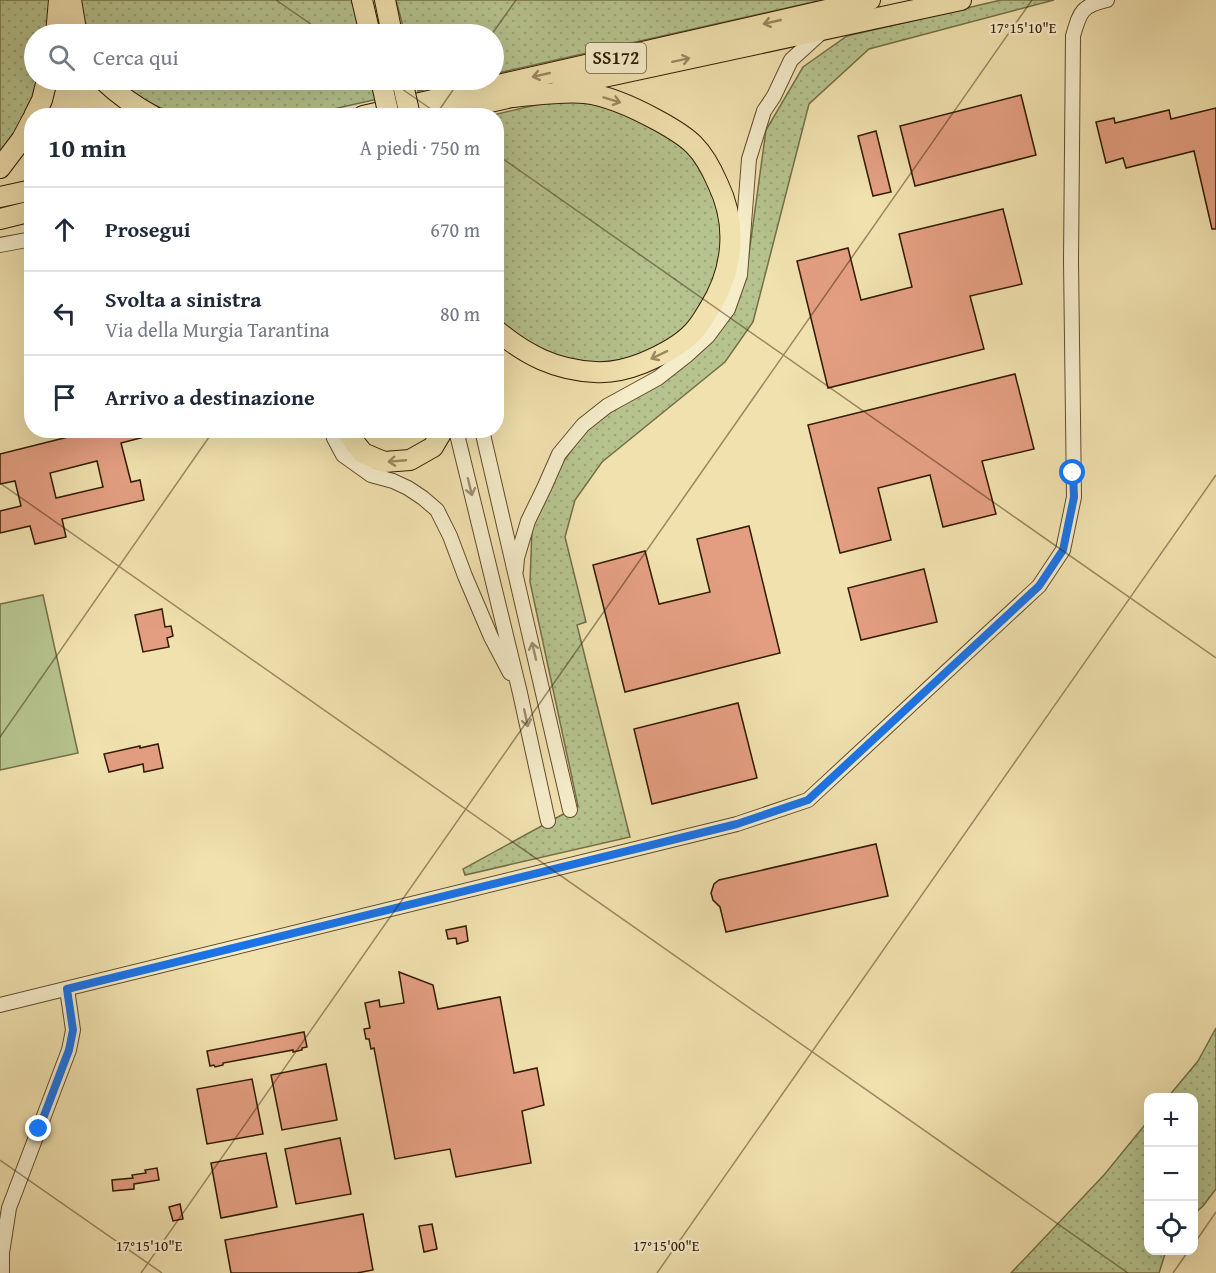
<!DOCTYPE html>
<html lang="it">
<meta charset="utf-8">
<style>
body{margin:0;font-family:"Gentium Book Plus",serif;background:#f2f2f3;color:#1f2937}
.controls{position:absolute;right:18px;bottom:18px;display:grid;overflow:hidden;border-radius:12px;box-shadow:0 6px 24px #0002}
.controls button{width:54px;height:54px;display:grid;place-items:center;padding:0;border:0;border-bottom:2px solid #e0e1e3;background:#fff;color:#1f2937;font:30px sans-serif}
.stop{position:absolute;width:18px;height:18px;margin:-14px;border:4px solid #1a73e8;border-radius:50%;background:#fff}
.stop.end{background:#1a73e8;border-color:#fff;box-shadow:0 2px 6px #0008}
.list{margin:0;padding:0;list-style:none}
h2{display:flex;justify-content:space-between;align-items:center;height:78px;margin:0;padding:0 24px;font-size:26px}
h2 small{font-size:20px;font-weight:400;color:#747a83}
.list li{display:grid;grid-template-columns:39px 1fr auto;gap:18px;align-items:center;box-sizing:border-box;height:84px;padding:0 24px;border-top:2px solid #e0e1e3}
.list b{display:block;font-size:22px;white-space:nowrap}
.list p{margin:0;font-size:20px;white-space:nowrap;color:#747a83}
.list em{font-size:20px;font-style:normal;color:#747a83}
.icon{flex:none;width:33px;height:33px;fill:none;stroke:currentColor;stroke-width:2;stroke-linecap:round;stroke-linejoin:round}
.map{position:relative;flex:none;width:1216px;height:1273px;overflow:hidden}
.search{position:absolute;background:#fff;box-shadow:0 6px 24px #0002;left:24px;top:24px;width:480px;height:66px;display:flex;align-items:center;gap:15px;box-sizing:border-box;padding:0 21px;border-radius:33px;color:#747a83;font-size:22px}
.panel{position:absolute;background:#fff;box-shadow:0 6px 24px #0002;left:24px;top:108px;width:480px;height:330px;border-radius:24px}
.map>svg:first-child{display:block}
</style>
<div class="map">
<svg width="1216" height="1273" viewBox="0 0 1216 1273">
<defs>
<pattern id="grass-dots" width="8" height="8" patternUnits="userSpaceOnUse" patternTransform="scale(1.5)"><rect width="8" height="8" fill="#b6c38e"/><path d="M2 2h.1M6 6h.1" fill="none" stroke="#9da779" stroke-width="1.8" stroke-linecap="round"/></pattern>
</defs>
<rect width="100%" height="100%" fill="#f0e1ae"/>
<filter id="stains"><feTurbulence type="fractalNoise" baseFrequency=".00333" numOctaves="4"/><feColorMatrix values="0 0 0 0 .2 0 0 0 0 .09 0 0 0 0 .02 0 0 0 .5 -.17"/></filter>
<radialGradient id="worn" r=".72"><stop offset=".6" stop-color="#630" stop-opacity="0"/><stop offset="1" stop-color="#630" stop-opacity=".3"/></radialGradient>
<g fill="url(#grass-dots)" stroke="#746f47" stroke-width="1.5">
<polygon points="0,0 54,0 49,34 34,34 34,80 42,80 40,96 0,160"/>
<polygon points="78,0 352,0 361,34 86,34"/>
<polygon points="396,0 822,0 494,74 494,34 405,34"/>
<polygon points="1001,0 1054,0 869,49 809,104 753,322 725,362 602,462 575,500 565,537 586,622 577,625 630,837 465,875 463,869 578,806 530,582 532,529 547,483 589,427 694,356 747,268 766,130 803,67 847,36"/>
<polygon points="119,80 373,80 378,99 307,115 180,115 134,98"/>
<polygon points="415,80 467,80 418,91"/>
<polygon points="567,100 613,105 687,146 716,191 726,243 708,301 672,342 608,367 557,361 497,323 496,116 489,116 544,103"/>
<polygon points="1216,1028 1216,1189 1203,1206 1194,1214 1194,1098 1168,1097 1198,1061"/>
<polygon points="1148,1121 1148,1250 1166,1251 1159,1273 1011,1273 1104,1175"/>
</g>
<polygon fill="#b6c38e" stroke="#746f47" stroke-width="1.5" points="43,595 78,753 0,770 0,604"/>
<g fill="#e39e81" stroke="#311b00" stroke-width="1.5" fill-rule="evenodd">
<polygon points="1021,95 1036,155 915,186 900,126"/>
<polygon points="1216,108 1216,229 1212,229 1194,151 1126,168 1123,158 1106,163 1096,122 1114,118 1115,123 1169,110 1171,119"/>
<polygon points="876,131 891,192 873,196 858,136"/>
<polygon points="1003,209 1022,284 970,296 984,349 828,388 797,261 848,248 861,300 912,287 899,234"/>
<polygon points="1015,374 1034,449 982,461 996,514 943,527 930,475 878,488 891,540 840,553 808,425"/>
<path d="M96,430H156V434L121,443L131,482L140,480L144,500L62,519L66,537L35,544L30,526L0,533V511L21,506L15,481L0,484V454ZM97,461L103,487L56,498L50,473Z"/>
<polygon points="749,526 780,653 625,692 593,565 645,551 659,604 710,592 697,539"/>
<polygon points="924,569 937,622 861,640 848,588"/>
<polygon points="162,609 165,627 171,626 173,636 167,638 169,647 143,652 135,615"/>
<polygon points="738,703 757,778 652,804 634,729"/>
<polygon points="158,744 163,768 144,772 143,764 109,772 104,754 140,746 140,748"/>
<polygon points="876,844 888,896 726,932 720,907 713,900 711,893 714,884 719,880"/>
<polygon points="466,926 468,941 457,944 456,938 448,939 446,930"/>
<polygon points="399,972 433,985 438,1009 500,997 514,1073 537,1068 544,1105 522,1111 531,1163 456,1177 450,1149 395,1159 374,1048 371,1049 369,1039 366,1039 364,1029 370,1028 365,1003 379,1000 380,1007 404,1003"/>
<polygon points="304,1032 307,1047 302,1048 302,1050 293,1052 293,1050 223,1063 223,1065 215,1067 214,1065 210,1066 207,1051"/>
<polygon points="326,1064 337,1120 282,1130 271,1075"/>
<polygon points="252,1079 263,1134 207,1144 197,1089"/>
<polygon points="340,1138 351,1194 296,1204 285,1149"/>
<polygon points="266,1153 277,1207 221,1218 211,1163"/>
<polygon points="157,1168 159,1180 134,1184 134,1189 113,1191 112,1180 133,1178 132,1175 146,1173 145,1170"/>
<polygon points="180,1204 183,1219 173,1221 169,1207"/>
<polygon points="363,1214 373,1270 357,1273 231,1273 225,1240"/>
<polygon points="432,1224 437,1249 424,1252 419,1226"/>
</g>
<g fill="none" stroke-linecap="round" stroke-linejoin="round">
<g stroke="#614c2c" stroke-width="16">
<g id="minor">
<polyline points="0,245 32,239"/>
<polyline points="332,430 334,438 343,455 371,475 393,481 408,488 423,498 437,510 450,536 465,576 491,637 510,673"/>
<polyline points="456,430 520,693 548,821"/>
<polyline points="482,430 570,810"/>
<polyline points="516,570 517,558 528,521 544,488 559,454 583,425 607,406 658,378 686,356 708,336 728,309 740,275 749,159 764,111 774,96 791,60 824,30"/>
<path d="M0,1005L737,824L808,800L1039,586L1063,550L1074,497L1071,261L1073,36C1080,12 1081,6 1107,0"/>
<polyline points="2,1273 2,1253 9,1208 69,1050 73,1030 67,989"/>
</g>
</g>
<g stroke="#311b00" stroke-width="22">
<g id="highway">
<polyline points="71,0 75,24 78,34"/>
<polyline points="362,0 370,34"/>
<polyline points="385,0 392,34"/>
<polyline points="56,34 59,0"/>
<path d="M103,80C119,95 134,106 153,116"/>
<polyline points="562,86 961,0"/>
<polyline points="34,116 42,100 47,80"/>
<polyline points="363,116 870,0"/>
<polyline points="428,116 525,94"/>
<polyline points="0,168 22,139 32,120"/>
<polyline points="0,197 32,190"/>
<polyline points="0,219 32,211"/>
<path d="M496,330C526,355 555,370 595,372C611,373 628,369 643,363C662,355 680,346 693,332C700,325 704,317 709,309C733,271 738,225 718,184C712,170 705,156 694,145C684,135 670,127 657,120C635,108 610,96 585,93C561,91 536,95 512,97"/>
<polyline points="347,430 348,434 363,453 384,462 410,460 433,447 443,430"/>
</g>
</g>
<use href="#minor" stroke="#f5ecca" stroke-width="14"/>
<use href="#highway" stroke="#f0e1ae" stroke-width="20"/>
<g stroke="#311b00" stroke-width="22" stroke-linecap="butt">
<g id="highway-bridge">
<polyline points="381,80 389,116"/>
<polyline points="402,80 410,116"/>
</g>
</g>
<use href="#highway-bridge" stroke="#f0e1ae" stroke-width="20"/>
</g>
<defs><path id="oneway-shaft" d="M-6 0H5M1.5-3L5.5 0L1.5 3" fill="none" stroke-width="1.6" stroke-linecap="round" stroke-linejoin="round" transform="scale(1.5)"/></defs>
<g stroke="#9a8860">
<use href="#oneway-shaft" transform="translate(772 22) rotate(167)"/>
<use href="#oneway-shaft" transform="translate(681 60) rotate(-12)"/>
<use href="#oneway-shaft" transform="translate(541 75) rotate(167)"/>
<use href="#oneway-shaft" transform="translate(612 100) rotate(17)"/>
<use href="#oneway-shaft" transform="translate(659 355) rotate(154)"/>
<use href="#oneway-shaft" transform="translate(397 461) rotate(175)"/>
</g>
<g stroke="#9d8e6f">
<use href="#oneway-shaft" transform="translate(470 487) rotate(76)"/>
<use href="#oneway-shaft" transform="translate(534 651) rotate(-103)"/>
<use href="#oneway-shaft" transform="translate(526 718) rotate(78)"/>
</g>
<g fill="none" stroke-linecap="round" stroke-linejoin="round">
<polyline stroke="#1a73e8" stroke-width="8" points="39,1129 69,1050 73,1030 67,989 737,824 808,800 1039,586 1063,550 1074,497 1073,473"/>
</g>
<path fill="none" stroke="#311b00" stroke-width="1.5" stroke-opacity="0.45" d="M276,0L325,34M492,34L516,0M389,80L441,116M435,116L460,80M496,154L1216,658M0,483L1128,1273M0,737L214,430M0,1160L162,1273M1194,1244L1216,1212M141,1273L1032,0M657,1273L1216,475M1173,1273L1189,1250"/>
<g text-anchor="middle" stroke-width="4.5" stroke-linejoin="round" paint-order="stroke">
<rect fill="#f5ecca" stroke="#6c5a3d" stroke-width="1.5" x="586" y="43" width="60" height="30" rx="4.5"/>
<g font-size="18" font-weight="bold" fill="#311b00">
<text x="616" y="64">SS172</text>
</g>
</g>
<g font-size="15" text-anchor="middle" fill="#311b00" stroke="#f5ecca" stroke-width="4.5" stroke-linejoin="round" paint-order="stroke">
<text x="1023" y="33">17°15'10"E</text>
<text x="149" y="1251">17°15'10"E</text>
<text x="666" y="1251">17°15'00"E</text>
</g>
<rect width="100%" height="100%" filter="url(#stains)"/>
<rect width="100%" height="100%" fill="url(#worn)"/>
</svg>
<div class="controls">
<button>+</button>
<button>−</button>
<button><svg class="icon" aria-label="locate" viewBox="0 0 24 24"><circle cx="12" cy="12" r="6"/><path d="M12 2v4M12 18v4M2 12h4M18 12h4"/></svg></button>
</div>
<div class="stop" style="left:1073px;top:473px"></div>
<div class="stop end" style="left:39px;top:1129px"></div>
<div class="search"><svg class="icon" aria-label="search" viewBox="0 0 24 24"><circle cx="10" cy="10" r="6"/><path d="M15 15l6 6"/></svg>Cerca qui</div>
<section class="panel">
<h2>10 min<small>A piedi · 750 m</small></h2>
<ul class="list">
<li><svg class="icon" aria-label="ahead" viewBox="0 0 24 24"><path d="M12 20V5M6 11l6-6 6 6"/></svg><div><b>Prosegui</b></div><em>670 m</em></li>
<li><svg class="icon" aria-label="left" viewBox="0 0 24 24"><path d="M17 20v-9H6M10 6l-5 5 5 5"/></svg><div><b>Svolta a sinistra</b><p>Via della Murgia Tarantina</p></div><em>80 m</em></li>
<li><svg class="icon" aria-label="arrive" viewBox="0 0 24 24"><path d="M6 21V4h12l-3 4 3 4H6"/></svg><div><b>Arrivo a destinazione</b></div></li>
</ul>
</section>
</div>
